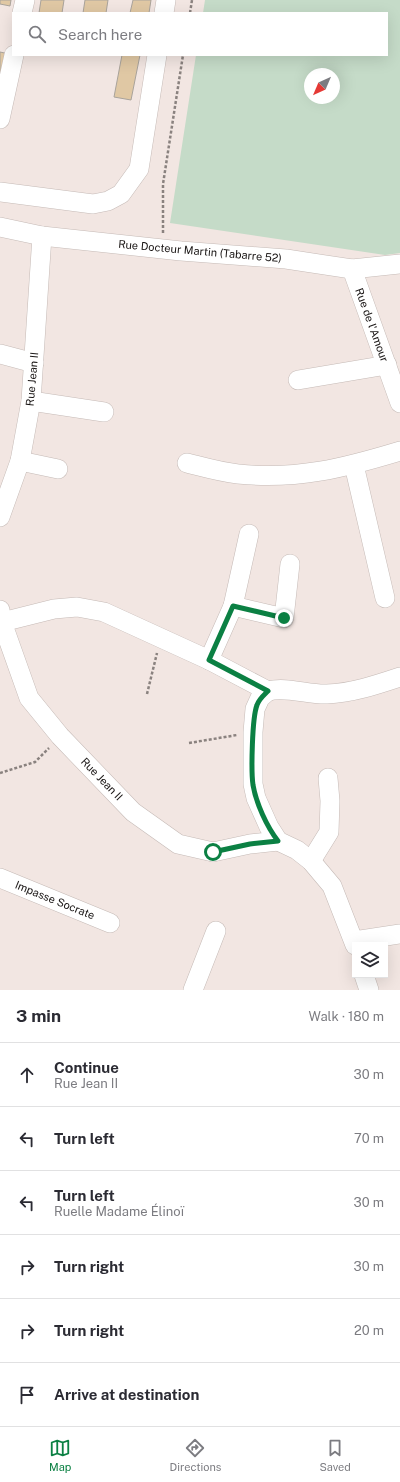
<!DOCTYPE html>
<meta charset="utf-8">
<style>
body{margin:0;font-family:"Public Sans",sans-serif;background:#f7f7f7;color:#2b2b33}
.controls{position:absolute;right:12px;bottom:12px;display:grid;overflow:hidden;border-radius:0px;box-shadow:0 4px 16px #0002}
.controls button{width:36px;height:36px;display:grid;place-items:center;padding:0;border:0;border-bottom:1px solid #e1e1e2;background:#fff;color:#2b2b33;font:20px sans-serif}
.compass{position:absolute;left:304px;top:68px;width:36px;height:36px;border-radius:50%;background:#fff;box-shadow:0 4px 16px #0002;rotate:224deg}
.stop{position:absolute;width:12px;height:12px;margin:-9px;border:3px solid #0b8043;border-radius:50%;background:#fff}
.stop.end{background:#0b8043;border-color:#fff;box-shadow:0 1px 4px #0008}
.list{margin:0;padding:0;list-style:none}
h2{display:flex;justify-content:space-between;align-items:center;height:52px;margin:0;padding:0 16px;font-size:17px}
h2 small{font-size:13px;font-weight:400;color:#7c7c81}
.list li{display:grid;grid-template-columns:26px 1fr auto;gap:12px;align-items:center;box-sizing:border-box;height:64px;padding:0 16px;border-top:1px solid #e1e1e2}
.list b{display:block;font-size:15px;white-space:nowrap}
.list p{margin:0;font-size:13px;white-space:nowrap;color:#7c7c81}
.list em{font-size:13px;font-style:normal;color:#7c7c81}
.icon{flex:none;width:22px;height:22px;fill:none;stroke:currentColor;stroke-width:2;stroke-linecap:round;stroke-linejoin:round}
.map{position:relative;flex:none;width:400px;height:990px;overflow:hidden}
.search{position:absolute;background:#fff;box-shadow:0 4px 16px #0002;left:12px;right:12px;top:12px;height:44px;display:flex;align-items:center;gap:10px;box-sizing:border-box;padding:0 14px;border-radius:0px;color:#7c7c81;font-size:15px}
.sheet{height:436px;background:#fff}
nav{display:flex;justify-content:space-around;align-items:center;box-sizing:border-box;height:56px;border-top:1px solid #e1e1e2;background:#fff;font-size:11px;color:#7c7c81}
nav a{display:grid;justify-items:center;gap:2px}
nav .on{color:#0b8043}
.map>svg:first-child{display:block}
</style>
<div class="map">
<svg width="400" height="990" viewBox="0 0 400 990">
<rect width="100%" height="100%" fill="#f2e6e2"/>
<path fill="#c5dbc8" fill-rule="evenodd" d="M205,0H400V253L385,255L170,223L196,55H387V13H203ZM310,74H334V98H310Z"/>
<g fill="#e0c8a4" stroke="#a9a39b">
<polygon points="0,0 11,0 10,6 0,4"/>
<polygon points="41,0 64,0 62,13 39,13"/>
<polygon points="85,0 108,0 106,13 83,13"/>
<polygon points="133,0 151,0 149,13 130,13"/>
<polygon points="0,52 9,54 0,78"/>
<polygon points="122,55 140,55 131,100 114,97"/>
</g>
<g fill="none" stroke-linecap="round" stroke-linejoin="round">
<g stroke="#c5bab6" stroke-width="20">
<g id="minor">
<polyline points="22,13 25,0"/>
<polyline points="164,13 166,0"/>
<polyline points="0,119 14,55"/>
<polyline points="0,192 93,204 108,201 121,194 139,169 157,55"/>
<polyline points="0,227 42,236 181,251 286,259 352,269 400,264"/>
<polyline points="352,269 400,403"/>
<polyline points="0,354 34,363"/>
<polyline points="298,380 387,365"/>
<polyline points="31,401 104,412"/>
<polyline points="20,461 58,469"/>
<path d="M187,463C203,467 220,472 238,474C297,480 344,468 400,451"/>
<polyline points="354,465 385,598"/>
<polyline points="0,517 20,461 31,401 42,236"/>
<polyline points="233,606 284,618 290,564"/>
<polyline points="0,610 2,622 29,698 60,736 133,812 178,844 213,852 250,844 278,841"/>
<path d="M2,622L54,609L77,607L104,612L209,660L268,691C286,686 309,695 327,694C352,693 376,685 400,677"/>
<polyline points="209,660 233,606 249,534"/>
<polyline points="268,691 260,698 255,709 253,732 253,784 256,798 269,827 278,841 297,850 311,861 332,886 355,945"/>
<polyline points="311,861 329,832 330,801 328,778"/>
<polyline points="0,878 110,923"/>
<polyline points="354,941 400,934"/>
<polyline points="364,975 369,990"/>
<polyline points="193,990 216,931"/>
</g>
</g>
<g stroke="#8a827f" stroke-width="2.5" stroke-dasharray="3 2" stroke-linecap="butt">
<polyline points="190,13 192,0"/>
<polyline points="163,233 163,184 183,55"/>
<polyline points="147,694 157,653"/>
<polyline points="189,743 237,735"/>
<polyline points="0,773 35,762 49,748"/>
</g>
<use href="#minor" stroke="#fff" stroke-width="19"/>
</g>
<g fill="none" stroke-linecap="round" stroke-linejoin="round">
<path stroke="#0b8043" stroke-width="5" d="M213,852L250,844L278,841C267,827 256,803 253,785C251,771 252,718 257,705C259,699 264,695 268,691L209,660L233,606L284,618"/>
</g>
<g text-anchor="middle" stroke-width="4" stroke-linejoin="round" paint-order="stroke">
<g font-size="11" fill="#191514" stroke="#fff">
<text transform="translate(200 251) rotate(5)" y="4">Rue Docteur Martin (Tabarre 52)</text>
<text transform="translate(372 325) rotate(70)" y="4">Rue de l'Amour</text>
<text transform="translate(32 379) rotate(-85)" y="4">Rue Jean II</text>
<text transform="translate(102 779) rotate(46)" y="4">Rue Jean II</text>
<text transform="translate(55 900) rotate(22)" y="4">Impasse Socrate</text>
</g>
</g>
</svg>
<div class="controls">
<button><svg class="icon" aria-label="layers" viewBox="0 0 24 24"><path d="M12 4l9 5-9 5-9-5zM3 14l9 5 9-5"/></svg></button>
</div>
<svg class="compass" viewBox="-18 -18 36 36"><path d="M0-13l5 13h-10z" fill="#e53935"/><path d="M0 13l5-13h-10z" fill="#7c7c81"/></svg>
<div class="stop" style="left:213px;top:852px"></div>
<div class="stop end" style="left:284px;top:618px"></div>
<div class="search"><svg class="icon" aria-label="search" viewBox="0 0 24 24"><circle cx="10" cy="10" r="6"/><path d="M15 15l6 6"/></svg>Search here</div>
</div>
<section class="sheet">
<h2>3 min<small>Walk · 180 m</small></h2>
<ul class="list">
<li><svg class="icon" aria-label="ahead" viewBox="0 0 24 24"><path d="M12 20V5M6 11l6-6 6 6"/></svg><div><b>Continue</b><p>Rue Jean II</p></div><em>30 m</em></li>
<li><svg class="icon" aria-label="left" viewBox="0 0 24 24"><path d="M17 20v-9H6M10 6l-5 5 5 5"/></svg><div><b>Turn left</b></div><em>70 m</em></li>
<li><svg class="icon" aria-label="left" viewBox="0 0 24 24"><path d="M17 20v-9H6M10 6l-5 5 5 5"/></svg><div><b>Turn left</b><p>Ruelle Madame Élinoï</p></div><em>30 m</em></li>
<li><svg class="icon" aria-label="right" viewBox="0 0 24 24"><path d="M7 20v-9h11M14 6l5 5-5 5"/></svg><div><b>Turn right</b></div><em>30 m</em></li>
<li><svg class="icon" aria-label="right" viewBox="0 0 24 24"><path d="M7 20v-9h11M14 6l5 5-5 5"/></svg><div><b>Turn right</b></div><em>20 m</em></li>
<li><svg class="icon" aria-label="arrive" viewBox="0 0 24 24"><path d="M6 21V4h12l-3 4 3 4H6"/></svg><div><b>Arrive at destination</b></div></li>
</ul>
</section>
<nav>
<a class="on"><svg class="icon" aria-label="map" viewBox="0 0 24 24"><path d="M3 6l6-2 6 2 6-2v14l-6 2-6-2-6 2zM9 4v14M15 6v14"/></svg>Map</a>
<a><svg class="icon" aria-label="directions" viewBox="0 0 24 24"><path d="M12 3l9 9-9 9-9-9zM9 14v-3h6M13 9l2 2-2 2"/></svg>Directions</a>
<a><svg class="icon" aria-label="saved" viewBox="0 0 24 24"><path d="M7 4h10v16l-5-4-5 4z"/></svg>Saved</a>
</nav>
